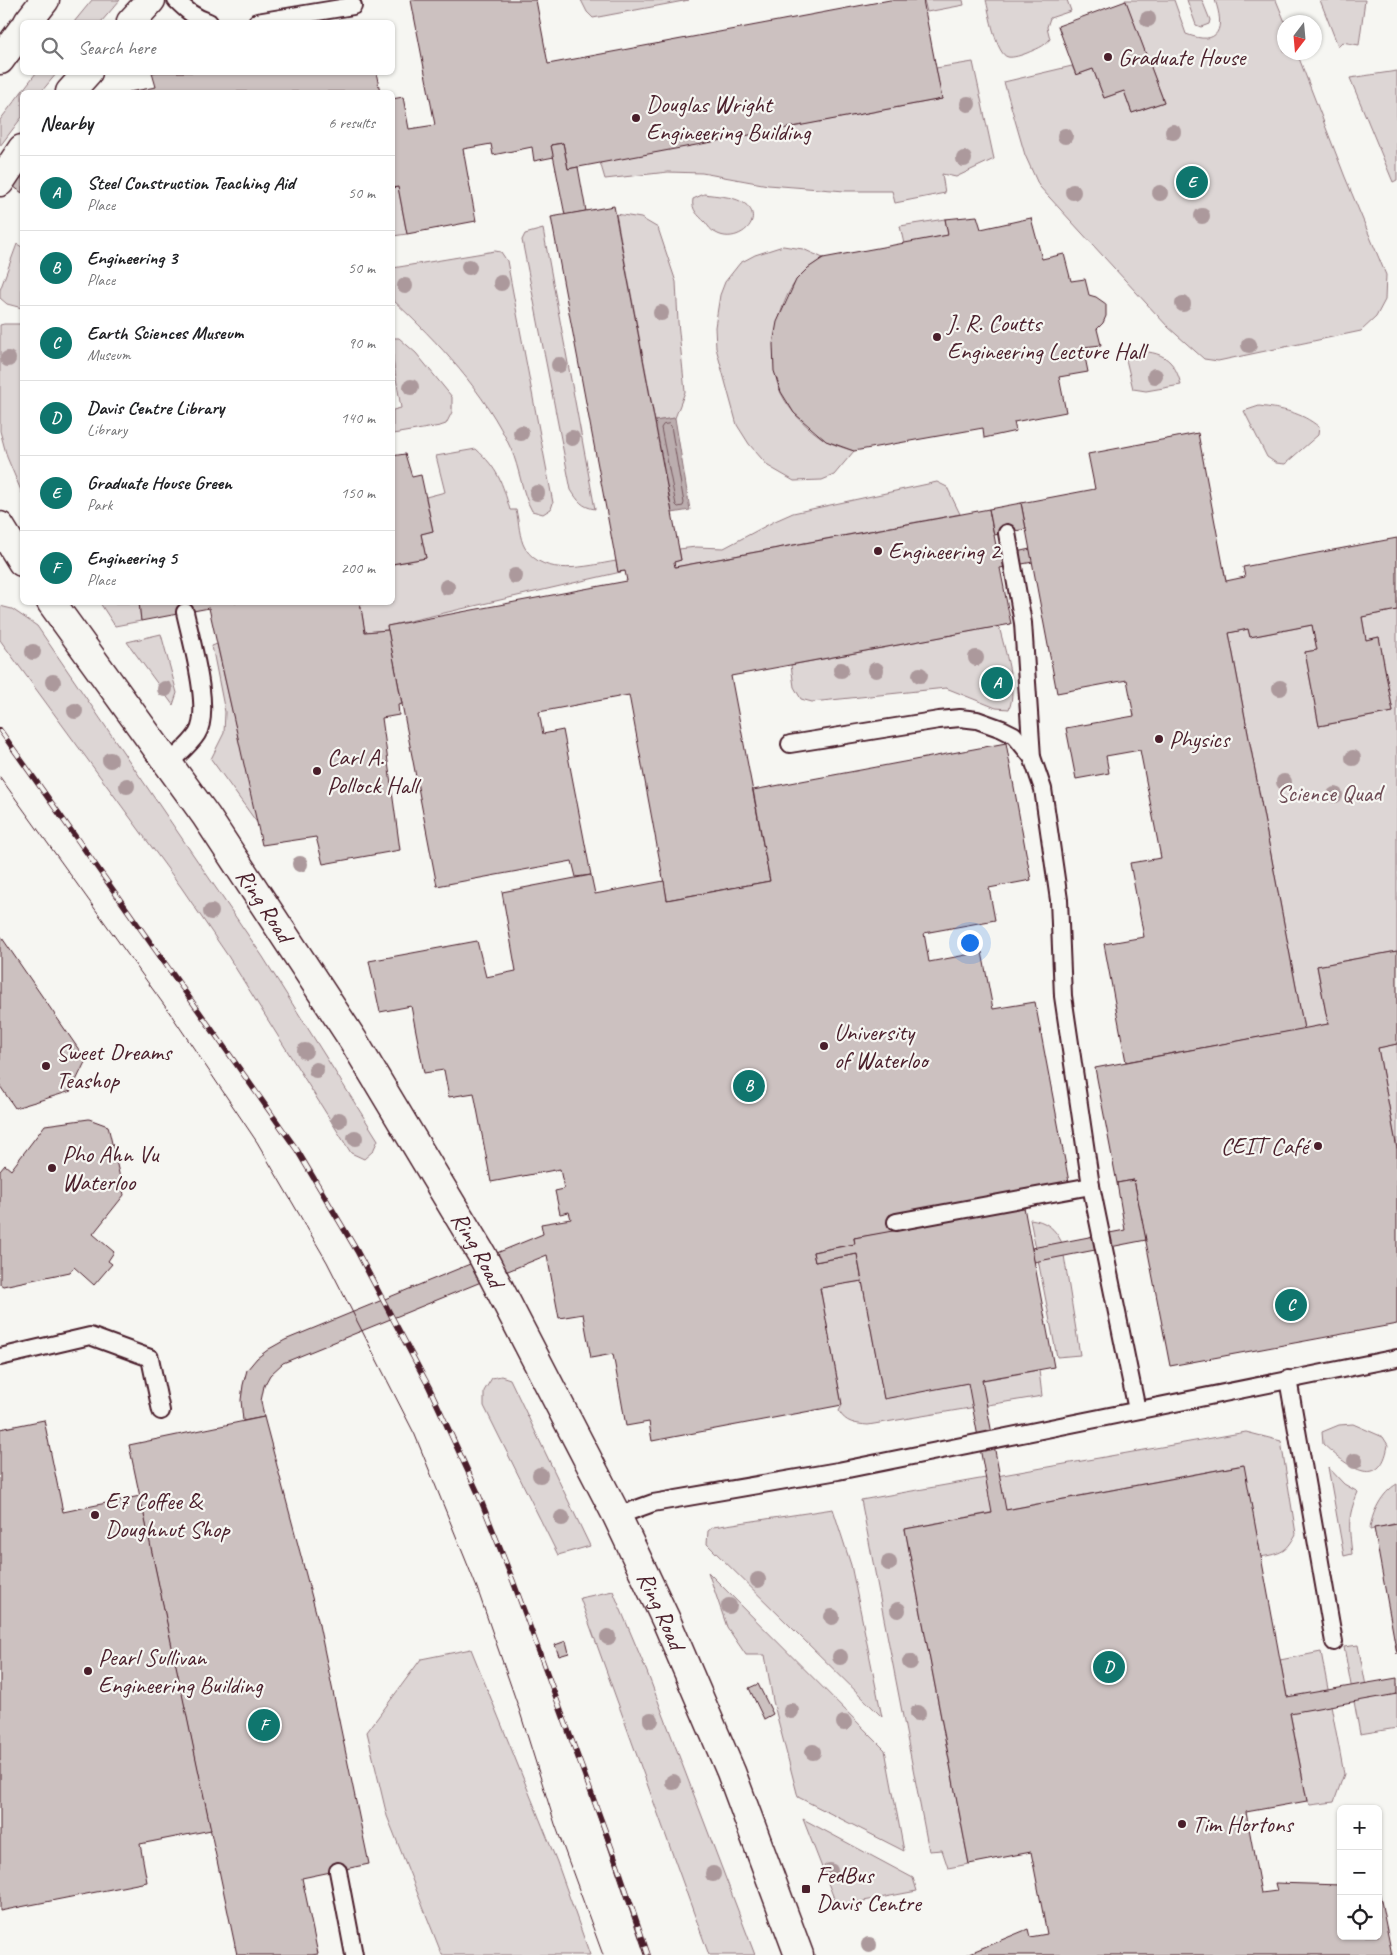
<!DOCTYPE html>
<meta charset="utf-8">
<style>
body{margin:0;font-family:Caveat,sans-serif;background:#f6f6f6;color:#202124}
.controls{position:absolute;right:15px;bottom:15px;display:grid;overflow:hidden;border-radius:8px;box-shadow:0 1px 4px #0004}
.controls button{width:45px;height:45px;display:grid;place-items:center;padding:0;border:0;border-bottom:1px solid #e0e0e0;background:#fff;color:#202124;font:25px sans-serif}
.compass{position:absolute;left:1277px;top:15px;width:45px;height:45px;border-radius:50%;background:#fff;box-shadow:0 1px 4px #0004;rotate:196deg}
.you{position:absolute;left:969px;top:942px;width:18px;height:18px;margin:-12px;border:4px solid #fff;border-radius:50%;background:#1a73e8;box-shadow:0 0 0 8px #1a73e833}
.badge{display:grid;place-items:center;width:32px;height:32px;border-radius:50%;background:#0f766e;color:#fff;font-size:16px;font-weight:700}
.pin{position:absolute;translate:-50% -50%;border:2px solid #fff;box-shadow:0 1px 5px #0006}
.list{margin:0;padding:0;list-style:none}
h2{display:flex;justify-content:space-between;align-items:center;height:65px;margin:0;padding:0 20px;font-size:21px}
h2 small{font-size:16px;font-weight:400;color:#757577}
.list li{display:grid;grid-template-columns:32px 1fr auto;gap:15px;align-items:center;box-sizing:border-box;height:75px;padding:0 20px;border-top:1px solid #e0e0e0}
.list b{display:block;font-size:19px;white-space:nowrap}
.list p{margin:0;font-size:16px;white-space:nowrap;color:#757577}
.list em{font-size:16px;font-style:normal;color:#757577}
.icon{flex:none;width:28px;height:28px;fill:none;stroke:currentColor;stroke-width:2;stroke-linecap:round;stroke-linejoin:round}
.map{position:relative;flex:none;width:1397px;height:1955px;overflow:hidden}
.search{position:absolute;background:#fff;box-shadow:0 1px 4px #0004;left:20px;top:20px;width:375px;height:55px;display:flex;align-items:center;gap:12px;box-sizing:border-box;padding:0 18px;border-radius:8px;color:#757577;font-size:19px}
.panel{position:absolute;background:#fff;box-shadow:0 1px 4px #0004;left:20px;top:90px;width:375px;height:515px;border-radius:8px}
.map>svg:first-child{display:block}
</style>
<div class="map">
<svg width="1397" height="1955" viewBox="0 0 1397 1955">
<rect width="100%" height="100%" fill="#f6f6f2"/>
<filter id="ink" filterUnits="userSpaceOnUse"><feTurbulence type="fractalNoise" baseFrequency=".02" numOctaves="2"/><feDisplacementMap in="SourceGraphic" scale="10" xChannelSelector="R" yChannelSelector="G"/><feConvolveMatrix kernelMatrix="1 2 1 2 8 2 1 2 1" color-interpolation-filters="sRGB"/></filter>
<g filter="url(#ink)">
<g fill="#ddd6d5" stroke="#947a80">
<polygon points="92,0 120,0 101,22 74,22"/>
<polygon points="581,0 689,0 593,18 587,12"/>
<polygon points="924,0 963,0 964,5 927,12"/>
<path d="M986,0H1067L1071,11L1050,18L1047,27L1050,39C1044,47 1036,49 1027,53C1022,55 1013,58 1008,57C996,55 989,11 986,0Z"/>
<path d="M1125,0H1174L1186,34C1220,47 1225,28 1215,0H1276L1285,22L1284,52L1297,53L1345,177L1386,275L1385,300L1376,317L1361,331L1218,361L1204,359L1168,327L1039,186L1025,155L1004,82L1072,66L1076,75L1093,69L1104,98L1124,91L1132,113L1164,102Z"/>
<polygon points="1187,0 1202,0 1210,20 1209,24 1201,27 1196,25"/>
<polygon points="1320,0 1365,0 1359,45 1342,42 1338,46"/>
<polygon points="973,62 994,159 956,177 942,174 945,193 895,203 892,191 845,191 768,185 702,173 668,172 605,179 600,162 942,99 936,68"/>
<polygon points="1397,71 1397,180 1393,182 1350,78"/>
<polygon points="36,73 57,73 41,92 22,92 22,117 0,146 0,120"/>
<polygon points="398,187 407,234 393,236 393,188"/>
<path d="M704,194C717,196 731,196 742,202C769,217 738,246 716,233C711,231 708,226 705,222C698,215 691,210 693,199Z"/>
<polygon points="616,214 641,218 658,228 676,282 678,322 685,392 675,418 655,421"/>
<polygon points="945,219 948,235 904,244 900,226"/>
<path d="M543,229L595,509C582,507 578,501 571,490L522,240L525,234Z"/>
<polygon points="17,244 22,247 22,308 7,304 0,298 0,290"/>
<path d="M783,246L803,249L823,258C814,264 804,271 797,280C776,305 767,364 781,393C790,412 808,429 825,440C833,445 845,448 854,451L834,475L822,480L794,481L768,466L749,444L737,425L716,348L715,327L720,295L725,282L740,263L755,255Z"/>
<path d="M495,251L501,252L507,261L553,503L551,509L543,514L532,511C521,491 520,469 511,449C486,393 437,341 393,300V268Z"/>
<polygon points="4,324 22,324 22,493 7,457 0,431 0,325"/>
<polygon points="393,338 399,338 416,353 452,397 452,412 446,424 440,426 393,434 393,410 401,408 393,360"/>
<path d="M1124,351C1153,351 1173,351 1181,385L1146,391L1133,389Z"/>
<path d="M1259,406C1282,409 1301,412 1319,427L1318,435L1285,464L1276,463L1267,457L1244,411Z"/>
<path d="M476,449C498,469 502,482 510,510H516C519,521 519,538 525,548C544,578 587,566 616,561L618,572L625,571L388,626V630L365,632L360,603L392,602L393,564L426,558L421,534L433,531L426,497L445,492L436,456Z"/>
<polygon points="937,482 947,487 960,514 675,567 674,562 681,560 679,549 696,547 724,548 775,521 793,513"/>
<polygon points="100,603 139,603 141,621 115,626"/>
<polygon points="0,606 12,609 37,626 263,957 378,1140 373,1151 364,1159 351,1153 228,956 181,887 0,640"/>
<polygon points="1397,610 1397,951 1317,966 1328,1024 1304,1029 1229,633 1248,629 1250,637 1312,625 1317,650 1305,652 1319,726 1393,712 1379,637 1366,640 1362,617"/>
<path d="M999,626C1004,648 1018,689 1009,709L996,708L946,688L812,702L801,699L794,687L791,665Z"/>
<polygon points="161,634 177,693 173,705 127,642"/>
<polygon points="217,644 258,824 211,759 224,733 225,712 212,646"/>
<polygon points="1397,1044 1397,1149 1378,1048"/>
<path d="M1030,1219C1046,1221 1055,1228 1062,1243L1080,1355L1057,1357Z"/>
<path d="M862,1281L884,1398L1039,1370L1042,1396L868,1425C856,1424 845,1423 839,1411L842,1405L820,1288Z"/>
<polygon points="501,1376 510,1379 590,1546 558,1555 484,1406 484,1391 492,1378"/>
<path d="M1353,1424L1383,1437L1388,1445C1380,1494 1345,1464 1323,1444L1322,1432L1339,1425Z"/>
<path d="M1246,1432L1281,1441L1296,1534C1286,1553 1281,1553 1261,1557L1243,1465L905,1529L969,1864L948,1868L942,1850L929,1851L861,1500Z"/>
<path d="M1328,1467L1344,1484L1358,1492C1347,1518 1349,1525 1352,1554L1344,1556Z"/>
<path d="M1397,1484V1523L1370,1530C1371,1514 1382,1492 1397,1484Z"/>
<polygon points="833,1509 851,1565 882,1717 707,1544 708,1531 713,1527"/>
<polygon points="708,1572 885,1750 904,1851 798,1797 773,1701 765,1655 746,1655 727,1627"/>
<polygon points="613,1591 647,1672 755,1955 709,1955 580,1598"/>
<polygon points="1358,1645 1367,1691 1397,1684 1397,1728 1360,1734 1344,1647"/>
<polygon points="471,1649 557,1862 590,1955 442,1955 387,1816 367,1732 421,1659"/>
<polygon points="1321,1652 1344,1774 1334,1802 1310,1805 1307,1801 1280,1660"/>
<polygon points="803,1819 913,1878 917,1891 837,1906"/>
</g>
<polygon fill="#bbadae" stroke="#8e747a" points="675,418 690,510 672,513 655,421"/>
<g fill="none" stroke-linecap="round" stroke-linejoin="round">
<polygon stroke="#77585f" stroke-width="1" points="669,424 671,426 684,503 683,506 678,507 676,505 661,428 663,425"/>
</g>
<g fill="#ccc1c0" stroke="#4a1f2b">
<polygon points="411,0 536,0 548,64 890,0 923,0 942,99 568,169 563,143 551,145 554,157 534,161 532,147 493,155 491,144 463,149 476,221 407,234 398,187 392,188 392,99 403,97 409,129 435,125"/>
<polygon points="1126,1 1164,102 1132,113 1124,91 1104,98 1093,69 1076,75 1058,26"/>
<polygon points="376,72 380,92 129,92 156,87 152,73 156,72"/>
<polygon points="563,143 568,169 578,167 586,211 565,215 551,145"/>
<polygon points="0,157 22,174 22,193 0,176"/>
<polygon points="614,206 681,560 674,562 675,567 989,509 998,556 1030,549 1033,562 1000,568 1011,624 731,676 770,881 667,900 629,695 539,712 543,734 563,730 591,875 576,877 572,861 437,886 387,626 627,581 625,571 618,572 551,217"/>
<polygon points="977,216 981,229 1031,218 1042,259 1064,254 1071,281 1085,279 1089,295 1096,297 1106,304 1106,316 1103,323 1097,329 1101,345 1083,347 1088,372 1059,377 1066,412 1014,422 1016,431 984,438 983,428 854,451 826,441 794,413 781,392 774,371 773,344 777,322 796,280 808,268 823,258 948,235 945,219"/>
<polygon points="1198,433 1226,581 1245,577 1243,567 1397,538 1397,610 1362,617 1366,640 1379,637 1393,712 1319,726 1305,652 1317,650 1312,625 1250,637 1248,629 1229,633 1304,1029 1126,1062 1104,944 1144,937 1130,863 1161,858 1140,750 1106,756 1109,773 1076,779 1066,728 1134,716 1127,680 1057,693 1021,503 1095,489 1088,454"/>
<polygon points="405,454 412,477 421,475 433,531 421,534 426,558 392,564 392,456"/>
<polygon points="1021,503 1026,529 994,535 989,509"/>
<polygon points="139,602 360,602 365,632 388,630 402,704 398,705 399,715 382,718 400,850 323,864 316,837 262,845 209,608 141,621"/>
<polygon points="1006,743 1031,880 989,888 995,920 924,933 929,962 982,952 993,1009 1035,1002 1069,1182 889,1215 892,1232 854,1238 855,1244 813,1252 815,1262 857,1254 862,1281 820,1288 842,1405 652,1441 649,1422 626,1426 613,1354 591,1358 583,1314 559,1318 547,1255 283,1363 270,1375 264,1386 261,1401 264,1417 243,1421 241,1400 243,1385 247,1370 257,1358 269,1349 285,1340 543,1234 541,1224 571,1219 569,1212 560,1214 555,1191 564,1189 560,1169 491,1182 474,1093 449,1097 444,1070 424,1073 411,1006 380,1012 369,961 477,941 486,977 516,971 502,892 591,875 595,894 664,881 667,900 770,881 753,790"/>
<polygon points="0,935 86,1060 71,1091 15,1108 0,1086"/>
<polygon points="1397,951 1397,1044 1378,1048 1397,1149 1397,1324 1170,1366 1134,1180 1117,1183 1095,1068 1328,1024 1317,966"/>
<polygon points="89,1119 108,1126 124,1195 93,1234 114,1252 108,1261 112,1264 94,1285 74,1267 70,1272 3,1286 0,1284 0,1171 5,1165 11,1170 45,1125"/>
<polygon points="1134,1180 1146,1240 1034,1262 1032,1248 1125,1230 1117,1183"/>
<polygon points="1024,1207 1054,1367 982,1380 1006,1510 1244,1465 1287,1697 1397,1678 1397,1694 1290,1713 1307,1801 1246,1812 1261,1893 1277,1891 1275,1883 1341,1885 1341,1936 1378,1936 1378,1886 1392,1955 965,1955 1028,1929 1030,1937 1047,1934 1031,1852 969,1864 905,1529 992,1513 968,1383 884,1399 857,1254 815,1262 813,1252 855,1244 854,1238"/>
<polygon points="264,1417 318,1620 369,1864 302,1878 318,1954 312,1955 237,1955 129,1445"/>
<polygon points="44,1420 63,1512 140,1496 211,1830 140,1844 147,1882 0,1911 0,1429"/>
<polygon points="1397,1524 1397,1654 1374,1528"/>
<polygon points="566,1641 569,1653 559,1656 555,1645"/>
<polygon points="758,1684 773,1714 764,1719 749,1688"/>
</g>
<g fill="none" stroke-linecap="round" stroke-linejoin="round">
<g stroke="#4a1f2b" stroke-width="20">
<g id="service">
<path d="M176,0C186,10 195,18 209,22"/>
<polyline points="257,22 353,6"/>
<polyline points="1007,533 1023,623 1032,757"/>
<polyline points="790,744 939,720 960,718 977,720 1002,729 1014,735 1032,757 1043,789 1059,900 1063,996 1091,1186 1137,1410"/>
<path d="M168,765C177,755 190,745 197,734C212,711 191,640 185,612"/>
<polyline points="896,1222 1091,1186"/>
<polyline points="0,1357 90,1336 150,1358 161,1411"/>
<polyline points="1288,1379 1334,1642"/>
<polyline points="617,1516 653,1503 838,1471 1397,1358"/>
<polyline points="338,1871 354,1955"/>
</g>
</g>
<g stroke="#4a1f2b" stroke-width="31">
<g id="minor">
<polyline points="131,22 151,0"/>
<polyline points="70,92 88,72"/>
<polyline points="0,182 22,149"/>
<polyline points="0,526 22,562"/>
<path id="s1" d="M51,602L206,816L353,1040L482,1255L617,1516L666,1620L731,1772L799,1955"/>
</g>
</g>
<g stroke="#4a1f2b" stroke-width="31">
<g id="secondary">
<polyline points="28,22 45,0"/>
<polyline points="0,60 22,30"/>
</g>
</g>
<use href="#service" stroke="#f6f6f2" stroke-width="16"/>
<use href="#minor" stroke="#f6f6f2" stroke-width="28"/>
<use href="#secondary" stroke="#f6f6f2" stroke-width="28"/>
<g stroke="#4a1f2b" stroke-width="1">
<polyline points="0,777 172,1016 257,1142 327,1262 415,1435 477,1588 519,1709 555,1824 603,1955"/>
<polyline points="581,1767 645,1955"/>
</g>
<g stroke="#4a1f2b" stroke-width="5.5">
<polyline id="rail" points="0,730 297,1150 357,1251 429,1387 478,1493 513,1581 613,1852 648,1955"/>
</g>
<use href="#rail" stroke="#f6f6f2" stroke-width="4" stroke-dasharray="11" stroke-linecap="butt"/>
</g>
<g fill="#ac999c">
<circle cx="1148" cy="19" r="8"/>
<circle cx="968" cy="104" r="8"/>
<circle cx="1173" cy="132" r="8"/>
<circle cx="1065" cy="136" r="8"/>
<circle cx="964" cy="159" r="8"/>
<circle cx="1073" cy="192" r="8"/>
<circle cx="1160" cy="193" r="8"/>
<circle cx="1202" cy="216" r="8"/>
<circle cx="469" cy="267" r="8"/>
<circle cx="501" cy="283" r="8"/>
<circle cx="405" cy="286" r="8"/>
<circle cx="1183" cy="304" r="8"/>
<circle cx="661" cy="313" r="8"/>
<circle cx="1249" cy="345" r="8"/>
<circle cx="8" cy="359" r="8"/>
<circle cx="559" cy="365" r="8"/>
<circle cx="1155" cy="376" r="8"/>
<circle cx="411" cy="387" r="8"/>
<circle cx="521" cy="433" r="8"/>
<circle cx="572" cy="438" r="8"/>
<circle cx="537" cy="493" r="8"/>
<circle cx="515" cy="576" r="8"/>
<circle cx="447" cy="587" r="8"/>
<circle cx="33" cy="652" r="8"/>
<circle cx="976" cy="658" r="8"/>
<circle cx="841" cy="670" r="8"/>
<circle cx="876" cy="670" r="8"/>
<circle cx="920" cy="675" r="8"/>
<circle cx="53" cy="682" r="8"/>
<circle cx="1280" cy="688" r="8"/>
<circle cx="165" cy="689" r="8"/>
<circle cx="75" cy="711" r="8"/>
<circle cx="1353" cy="758" r="8"/>
<circle cx="110" cy="760" r="8"/>
<circle cx="1284" cy="782" r="8"/>
<circle cx="127" cy="786" r="8"/>
<circle cx="1335" cy="795" r="8"/>
<circle cx="300" cy="864" r="8"/>
<circle cx="211" cy="912" r="8"/>
<circle cx="305" cy="1051" r="8"/>
<circle cx="316" cy="1070" r="8"/>
<circle cx="339" cy="1120" r="8"/>
<circle cx="355" cy="1138" r="8"/>
<circle cx="1355" cy="1461" r="8"/>
<circle cx="540" cy="1475" r="8"/>
<circle cx="562" cy="1518" r="8"/>
<circle cx="889" cy="1563" r="8"/>
<circle cx="758" cy="1580" r="8"/>
<circle cx="729" cy="1606" r="8"/>
<circle cx="898" cy="1610" r="8"/>
<circle cx="832" cy="1617" r="8"/>
<circle cx="608" cy="1637" r="8"/>
<circle cx="840" cy="1657" r="8"/>
<circle cx="910" cy="1662" r="8"/>
<circle cx="791" cy="1711" r="8"/>
<circle cx="918" cy="1713" r="8"/>
<circle cx="651" cy="1720" r="8"/>
<circle cx="844" cy="1723" r="8"/>
<circle cx="813" cy="1752" r="8"/>
<circle cx="673" cy="1782" r="8"/>
<circle cx="830" cy="1871" r="8"/>
<circle cx="713" cy="1874" r="8"/>
<circle cx="869" cy="1945" r="8"/>
</g>
</g>
<g fill="#4a1f2b" stroke="#f6f6f2" stroke-width="2">
<circle cx="1108" cy="57" r="5"/>
<circle cx="636" cy="118" r="5"/>
<circle cx="937" cy="337" r="5"/>
<circle cx="878" cy="551" r="5"/>
<circle cx="1159" cy="739" r="5"/>
<circle cx="317" cy="771" r="5"/>
<circle cx="824" cy="1046" r="5"/>
<circle cx="46" cy="1066" r="5"/>
<circle cx="1318" cy="1146" r="5"/>
<circle cx="52" cy="1168" r="5"/>
<circle cx="95" cy="1515" r="5"/>
<circle cx="88" cy="1671" r="5"/>
<circle cx="1182" cy="1824" r="5"/>
<rect x="801" y="1884" width="10" height="10" rx="2.5"/>
</g>
<g text-anchor="middle" stroke-width="4.5" stroke-linejoin="round" paint-order="stroke">
<g font-size="24" fill="#4a1f2b" stroke="#f6f6f2" text-anchor="start">
<text x="1118" y="65">Graduate House</text>
<text x="646" y="112">Douglas Wright<tspan x="646" dy="28">Engineering Building</tspan></text>
<text x="947" y="331">J. R. Coutts<tspan x="947" dy="28">Engineering Lecture Hall</tspan></text>
<text x="888" y="559">Engineering 2</text>
<text x="1169" y="747">Physics</text>
<text x="327" y="765">Carl A.<tspan x="327" dy="28">Pollock Hall</tspan></text>
<text x="834" y="1040">University<tspan x="834" dy="28">of Waterloo</tspan></text>
<text x="56" y="1060">Sweet Dreams<tspan x="56" dy="28">Teashop</tspan></text>
<text x="1308" y="1154" text-anchor="end">CEIT Café</text>
<text x="62" y="1162">Pho Ahn Vu<tspan x="62" dy="28">Waterloo</tspan></text>
<text x="105" y="1509">E7 Coffee &amp;<tspan x="105" dy="28">Doughnut Shop</tspan></text>
<text x="98" y="1665">Pearl Sullivan<tspan x="98" dy="28">Engineering Building</tspan></text>
<text x="1192" y="1832">Tim Hortons</text>
<text x="816" y="1883">FedBus<tspan x="816" dy="28">Davis Centre</tspan></text>
</g>
<g font-size="24" fill="#6f4d56" stroke="#f6f6f2">
<text x="1329" y="801">Science Quad</text>
</g>
<g font-size="24" fill="#4a1f2b" stroke="#f6f6f2">
<text dy="8" stroke="none"><textPath href="#s1" startOffset="371">Ring Road</textPath></text>
<text dy="8" stroke="none"><textPath href="#s1" startOffset="776">Ring Road</textPath></text>
<text dy="8" stroke="none"><textPath href="#s1" startOffset="1181">Ring Road</textPath></text>
</g>
</g>
</svg>
<div class="controls">
<button>+</button>
<button>−</button>
<button><svg class="icon" aria-label="locate" viewBox="0 0 24 24"><circle cx="12" cy="12" r="6"/><path d="M12 2v4M12 18v4M2 12h4M18 12h4"/></svg></button>
</div>
<svg class="compass" viewBox="-18 -18 36 36"><path d="M0-13l5 13h-10z" fill="#e53935"/><path d="M0 13l5-13h-10z" fill="#757577"/></svg>
<div class="you"></div>
<div class="pin badge" style="left:997px;top:683px">A</div>
<div class="pin badge" style="left:749px;top:1086px">B</div>
<div class="pin badge" style="left:1291px;top:1305px">C</div>
<div class="pin badge" style="left:1109px;top:1667px">D</div>
<div class="pin badge" style="left:1192px;top:182px">E</div>
<div class="pin badge" style="left:264px;top:1725px">F</div>
<div class="search"><svg class="icon" aria-label="search" viewBox="0 0 24 24"><circle cx="10" cy="10" r="6"/><path d="M15 15l6 6"/></svg>Search here</div>
<section class="panel">
<h2>Nearby<small>6 results</small></h2>
<ul class="list">
<li><span class="badge">A</span><div><b>Steel Construction Teaching Aid</b><p>Place</p></div><em>50 m</em></li>
<li><span class="badge">B</span><div><b>Engineering 3</b><p>Place</p></div><em>50 m</em></li>
<li><span class="badge">C</span><div><b>Earth Sciences Museum</b><p>Museum</p></div><em>90 m</em></li>
<li><span class="badge">D</span><div><b>Davis Centre Library</b><p>Library</p></div><em>140 m</em></li>
<li><span class="badge">E</span><div><b>Graduate House Green</b><p>Park</p></div><em>150 m</em></li>
<li><span class="badge">F</span><div><b>Engineering 5</b><p>Place</p></div><em>200 m</em></li>
</ul>
</section>
</div>
